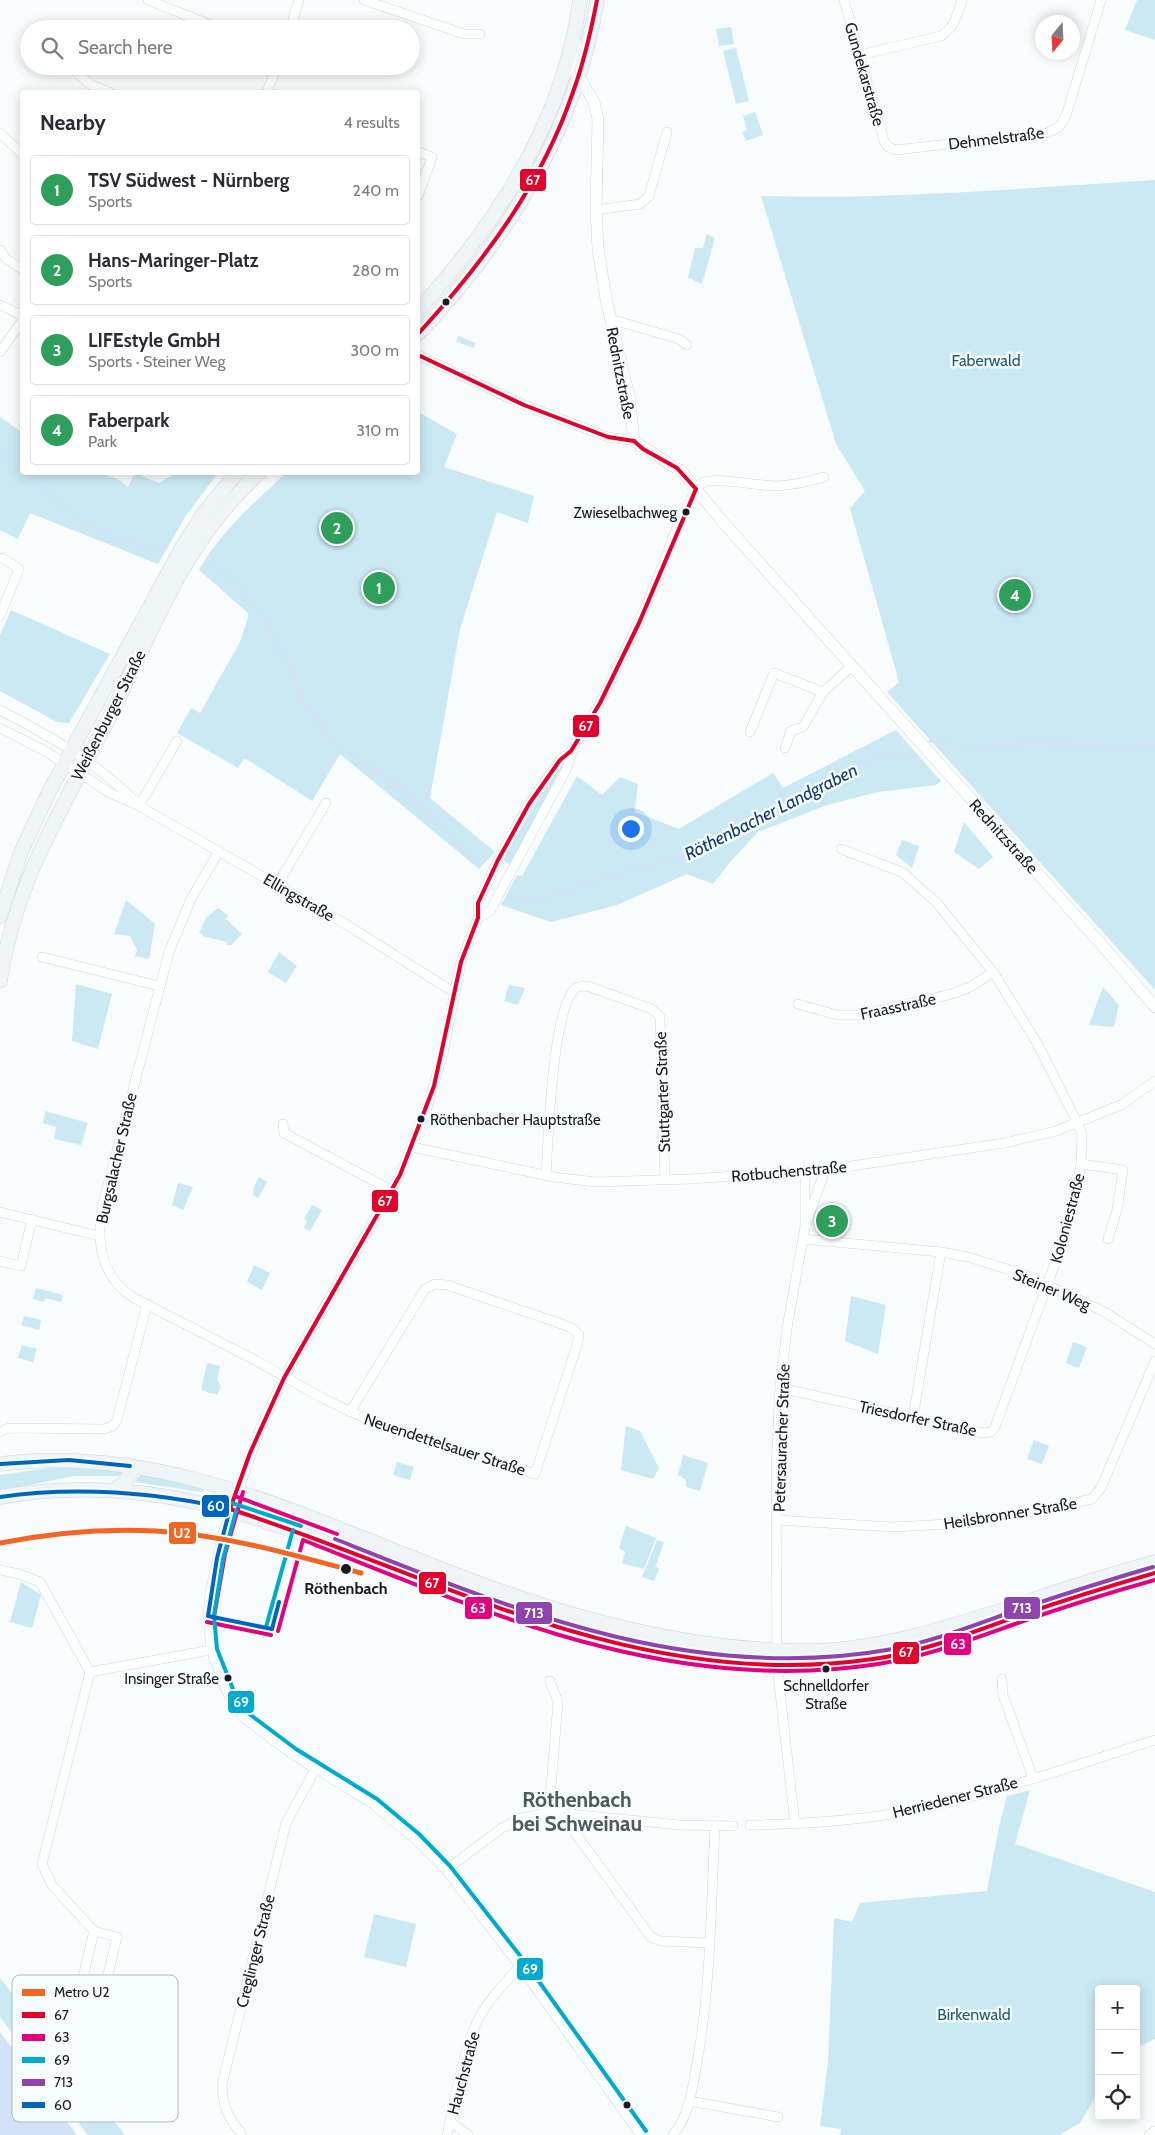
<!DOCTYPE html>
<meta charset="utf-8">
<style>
body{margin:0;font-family:Cabin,sans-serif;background:#f2f2f3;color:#2b2b33}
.controls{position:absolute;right:15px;bottom:15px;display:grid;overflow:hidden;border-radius:5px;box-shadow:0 2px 12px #0003}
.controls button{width:45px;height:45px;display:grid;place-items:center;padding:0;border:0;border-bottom:1px solid #e1e1e2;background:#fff;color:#2b2b33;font:25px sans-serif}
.compass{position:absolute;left:1035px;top:15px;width:45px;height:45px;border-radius:50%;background:#fff;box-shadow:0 2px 12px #0003;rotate:198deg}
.you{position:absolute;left:630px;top:828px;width:18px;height:18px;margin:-12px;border:4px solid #fff;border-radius:50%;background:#1a73e8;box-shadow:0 0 0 8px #1a73e833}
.badge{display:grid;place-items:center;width:32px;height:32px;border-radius:50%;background:#1a73e8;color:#fff;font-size:16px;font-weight:700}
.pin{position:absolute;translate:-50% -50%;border:2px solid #fff;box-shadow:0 1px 5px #0006}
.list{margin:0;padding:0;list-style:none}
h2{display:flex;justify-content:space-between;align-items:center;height:65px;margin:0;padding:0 20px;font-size:21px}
h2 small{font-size:16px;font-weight:400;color:#7c7c81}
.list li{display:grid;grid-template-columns:32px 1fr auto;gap:15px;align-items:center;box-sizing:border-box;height:70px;margin:0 10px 10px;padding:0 10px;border:1px solid #e1e1e2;border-radius:5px}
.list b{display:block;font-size:19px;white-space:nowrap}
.list p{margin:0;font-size:16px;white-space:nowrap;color:#7c7c81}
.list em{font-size:16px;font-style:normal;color:#7c7c81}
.icon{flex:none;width:28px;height:28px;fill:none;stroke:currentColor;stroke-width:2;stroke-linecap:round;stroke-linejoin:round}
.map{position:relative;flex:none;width:1155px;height:2135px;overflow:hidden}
.search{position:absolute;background:#fff;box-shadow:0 2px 12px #0003;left:20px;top:20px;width:400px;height:55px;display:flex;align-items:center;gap:12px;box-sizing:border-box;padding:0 18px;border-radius:28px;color:#7c7c81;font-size:19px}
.panel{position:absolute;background:#fff;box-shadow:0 2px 12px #0003;left:20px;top:90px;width:400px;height:385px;border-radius:5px}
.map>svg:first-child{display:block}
</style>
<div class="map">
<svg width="1155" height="2135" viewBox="0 0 1155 2135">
<rect width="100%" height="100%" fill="#f8fcfd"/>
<g fill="#cae9f3">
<polygon points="1137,0 1155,0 1155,40 1125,30"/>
<polygon points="731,27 734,44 719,46 716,29"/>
<polygon points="736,48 749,101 736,104 723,51"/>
<polygon points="755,112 763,135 746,141 742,132 747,130 743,116"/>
<path d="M1155,180V990L887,692L899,682L850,508L865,491L836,444L761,196C892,200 1024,188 1155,180Z"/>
<polygon points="707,234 715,238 702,284 688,278 695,248 703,248"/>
<polygon points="458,336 476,343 474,348 456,342"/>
<path d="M418,412L457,434L444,467L534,496L528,523L497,512L460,629L430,798L495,852L479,869L340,754L312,801L248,760L244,759L238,768L177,733L191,708L200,713L240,642L248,617V613L199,570C221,531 254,503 286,473L418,472Z"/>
<path d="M0,417L22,432V472C52,472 106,464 128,487L135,473L159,483L176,473H218L185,517L158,564L30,513L18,539L0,530Z"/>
<polygon points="11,610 110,654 69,723 57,722 0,691 0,635"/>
<polygon points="896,730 941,781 936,785 878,792 827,805 758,832 731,861 713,884 687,874 617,905 551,922 501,905 517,875 522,876 577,776 602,795 620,777 638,784 635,812 679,829 773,773 783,788"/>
<polygon points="564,761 564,764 510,865 502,859 561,762"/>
<polygon points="964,822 993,857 979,869 954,852"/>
<polygon points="902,840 919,846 912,868 896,855"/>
<polygon points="126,900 155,924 149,959 135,956 137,950 130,936 114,934"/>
<polygon points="218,908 228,916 226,919 242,934 231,945 227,945 227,942 202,936 203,934 199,933 206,918"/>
<polygon points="279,952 297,966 286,983 268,972"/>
<polygon points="76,984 112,994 98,1049 72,1041"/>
<polygon points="509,985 525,988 518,1005 504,1001"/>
<polygon points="1103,987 1119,1005 1114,1027 1089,1025"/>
<polygon points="45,1111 88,1123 81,1145 54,1139 56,1127 43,1123"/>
<polygon points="259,1177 267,1182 258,1198 253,1195 254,1187"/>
<polygon points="178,1183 193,1187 183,1210 172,1205"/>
<polygon points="312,1205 322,1210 310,1231 304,1228 307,1221 304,1219"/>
<polygon points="254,1265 270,1273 262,1290 247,1282"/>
<polygon points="36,1288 63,1295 61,1302 46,1298 44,1302 33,1299"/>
<polygon points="851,1296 886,1305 878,1354 845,1341"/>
<polygon points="24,1316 41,1320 39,1330 21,1325"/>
<polygon points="1073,1342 1087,1347 1079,1368 1066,1363"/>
<polygon points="22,1345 37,1349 33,1362 18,1358"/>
<polygon points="207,1363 220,1366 217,1380 221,1386 217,1395 201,1390"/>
<polygon points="626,1426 640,1431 659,1468 653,1479 621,1470"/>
<polygon points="1034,1440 1049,1446 1042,1464 1027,1459"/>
<polygon points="683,1455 708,1463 700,1491 686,1487 686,1480 678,1475"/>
<polygon points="397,1462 414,1467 410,1480 393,1475"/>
<polygon points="70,1465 122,1470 123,1473 119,1476 74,1476 0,1491 0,1475"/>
<polygon points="142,1472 205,1486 203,1492 135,1482"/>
<polygon points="626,1526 656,1538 644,1569 622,1563 625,1552 619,1548"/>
<polygon points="657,1540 664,1542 656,1566 659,1569 654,1581 642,1577"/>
<polygon points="21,1582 41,1595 32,1628 10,1622"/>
<polygon points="1030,1790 1015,1844 1155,1892 1155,2039 1136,2048 1136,1989 1099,1989 1099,2091 1080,2123 1059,2135 840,2135 841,2129 820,2126 828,2061 834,1918 852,1922 860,1903 987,1891 999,1826 1007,1796"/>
<polygon points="374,1914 416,1924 406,1967 364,1957"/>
<polygon points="0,1978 125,2135 88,2135 0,2017"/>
</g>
<polygon fill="#d4e2f7" points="0,2032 77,2135 0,2135"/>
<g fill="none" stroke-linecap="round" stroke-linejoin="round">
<g stroke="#d4e2f7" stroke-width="3">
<polyline points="0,452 22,471"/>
<polyline points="25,472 83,522 117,539 161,550"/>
<polyline points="205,563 225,573 243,589 251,604 264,616 267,630 275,638 279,651 294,671 296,684"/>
<polyline points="298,693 300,700 312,711 328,738 345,751"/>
<polyline points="930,741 954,744"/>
<polyline points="964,745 977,748 994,745 1042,743 1114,747 1155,745"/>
<polyline points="351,755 404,790 477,865"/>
<polyline points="514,898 532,902 613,875 695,854 777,809 850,775 873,758 912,752"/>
</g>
<g stroke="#d2d6d7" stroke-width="10">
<g id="minor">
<polyline points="148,0 221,29"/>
<polyline points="364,0 464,34 480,34"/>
<polyline points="844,0 884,141 888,147 896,150 1047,133 1059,127 1066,116 1101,0"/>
<polyline points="290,29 299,0"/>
<path d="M860,55L941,36C955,27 957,15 962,0"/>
<polyline points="77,73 91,85 109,92"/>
<polyline points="267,92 277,66"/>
<polyline points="0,133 22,154"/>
<polyline points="418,152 432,157 418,196"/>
<polyline points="596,210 640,204 649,196 667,132"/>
<polyline points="0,250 6,259 22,269"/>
<polyline points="0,305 22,315"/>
<polyline points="610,319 679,339 687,345"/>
<polyline points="0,352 22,321"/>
<polyline points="418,355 524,405 608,437 634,441"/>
<polyline points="0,616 19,569 3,558"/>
<path d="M0,710C53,738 92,759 136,802"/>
<polyline points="0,728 47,752 110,793 139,806 344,923 455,993"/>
<polyline points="750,732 774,673 823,692"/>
<polyline points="785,748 791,731 803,727 823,692 852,666"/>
<polyline points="571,751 560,760 529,804 498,860 478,903 478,918 461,962 443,1053 427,1108 400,1175 284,1378 260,1429 222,1536 210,1594 208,1616 211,1650 227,1692 243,1717 292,1754 373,1804 415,1839 446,1870 520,1966 641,2135"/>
<polyline points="139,806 177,741"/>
<path d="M219,851L191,899L169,952L102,1208C96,1243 102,1278 134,1298L255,1360L324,1399L371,1421L535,1474L578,1342L579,1335L572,1328L556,1322L447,1285L435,1284L425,1289L350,1412"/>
<polyline points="277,885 326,803"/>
<path d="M478,918L490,911L567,768C573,742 589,724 601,701C621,661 640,621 657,580C665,560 688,491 704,482C714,477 761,486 776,486C793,485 808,482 824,477"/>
<polyline points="42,957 159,986"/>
<polyline points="798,1004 837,1015 858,1015 952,994 972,986 993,972"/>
<polyline points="283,1124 284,1133 391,1190"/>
<polyline points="412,1147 554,1177 595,1182 690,1179 825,1170 1004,1143 1056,1131 1121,1105 1155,1081"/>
<polyline points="1081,1164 1123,1170 1117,1210 1108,1239"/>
<polyline points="805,1170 805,1227 825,1170"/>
<path d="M546,1176C548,1142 552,1007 576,988C579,986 583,986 587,986L652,1009L660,1017L665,1180"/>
<polyline points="0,1212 99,1236"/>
<polyline points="803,1239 941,1252 968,1257 1023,1274 1103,1311 1155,1344"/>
<polyline points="0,1261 21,1266 32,1219"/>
<polyline points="780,1388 983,1433 991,1432 995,1427 1064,1239 1074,1205 1081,1164 1082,1135 1077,1122 1037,1043 993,972 936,902 902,872 841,849"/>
<polyline points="913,1417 941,1252"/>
<polyline points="0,1432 9,1428 104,1429 113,1426 117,1420 147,1304"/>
<polyline points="777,1520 892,1527 968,1523 1035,1511 1092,1499 1101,1488 1155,1361"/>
<polyline points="0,1570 19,1574 40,1582 90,1672"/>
<polyline points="90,1672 42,1864 52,1885 94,1931 83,1977 106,1983 117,1937 94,1931"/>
<polyline points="90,1672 211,1650"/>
<polyline points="1002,1679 1003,1695 1033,1778"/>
<polyline points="549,1812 558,1702 550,1681"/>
<polyline points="570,1814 570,1826 651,1937 660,1941 709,1943"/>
<polyline points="795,1824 777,1666 776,1468 780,1388 787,1328 805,1227"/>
<path d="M750,1825C804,1824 860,1821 913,1810C995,1794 1075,1765 1155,1740"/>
<polyline points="446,1870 502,1828 522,1818 549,1812 680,1825 733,1826"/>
<polyline points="690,2101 778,2117"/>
<polyline points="450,2121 468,2135"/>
<path d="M242,2135C228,2116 223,2109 222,2085L286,1823L316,1768"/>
<path d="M447,2135C455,2101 463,2050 478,2020C488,2000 505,1983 520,1966"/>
<path d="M673,2135C690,2114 692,2089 697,2063C711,1985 711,1905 715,1826"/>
<polyline points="1149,2135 1155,2131"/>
</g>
</g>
<g stroke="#d2d6d7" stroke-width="12">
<polyline id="secondary" points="575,40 576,57 573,67 594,102 598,119 596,210 598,248 606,299 629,396 634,441 682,472 722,521 1101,944 1155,1007"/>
</g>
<g stroke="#d3d5d6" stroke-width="15">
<g id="primary">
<path d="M418,310C498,223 564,120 580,0"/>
<path d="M418,334C506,242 577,128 597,0"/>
<polyline points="0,916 21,852 49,792 182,547 204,513 237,472"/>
<path d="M0,981C17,874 68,800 115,706C158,619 185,541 260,472"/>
<path d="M0,1464C169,1442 320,1525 473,1581C577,1620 683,1648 795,1651C875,1653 953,1626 1029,1601C1070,1587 1113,1574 1155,1562"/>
<polyline points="114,1490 124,1483 130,1475 127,1465"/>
<path d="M0,1497C161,1469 279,1525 424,1581C528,1621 635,1658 748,1665C796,1668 844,1665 891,1656C938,1646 984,1628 1029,1613C1071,1598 1113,1585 1155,1573"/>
</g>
</g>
<use href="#minor" stroke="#feffff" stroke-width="9"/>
<use href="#secondary" stroke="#feffff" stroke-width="11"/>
<use href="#primary" stroke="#eff4f7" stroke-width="14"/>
<g stroke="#f6fdff" stroke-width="8">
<g id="bus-1">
<path d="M418,334C483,263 542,184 573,92C584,62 591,31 597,0"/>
<polyline points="418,355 524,405 608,437 634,441"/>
<polyline points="634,441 643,449 677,468 696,489"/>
<path d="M696,489L639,623L600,703L571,751L560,760L529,804L498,860L478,903V918L461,962L434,1086L400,1175L284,1378L250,1453L230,1509C443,1578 639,1693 873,1659C924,1652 972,1632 1021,1615C1065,1600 1110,1586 1155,1573"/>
</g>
</g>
<g stroke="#f6fdff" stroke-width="8">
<g id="bus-2">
<polyline points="235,1496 337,1534"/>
<polyline points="214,1617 225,1554 243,1492"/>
<polyline points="207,1622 271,1635"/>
<path d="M278,1631L303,1540C490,1614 672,1696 878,1664C925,1657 970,1640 1015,1624C1061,1608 1108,1593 1155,1580"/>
</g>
</g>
<g stroke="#f6fdff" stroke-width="8">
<g id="bus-3">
<polyline points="232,1503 301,1526"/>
<polyline points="236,1511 223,1559 214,1616 217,1649 233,1689 248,1713 296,1749 377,1799 419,1834 450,1866 525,1962 646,2131"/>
<polyline points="266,1627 293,1530"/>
</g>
</g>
<g stroke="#f6fdff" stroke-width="8">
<path id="bus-4" d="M335,1539C516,1611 693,1685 893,1649C933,1641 972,1626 1011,1612C1058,1596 1105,1581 1153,1567"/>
</g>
<g stroke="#f6fdff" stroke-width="8">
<g id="bus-5">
<polyline points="0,1464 69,1460 130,1466"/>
<path d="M0,1497C78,1486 153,1492 230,1509L217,1558L208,1616L272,1629L279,1602"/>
</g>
</g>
<use href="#bus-1" stroke="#e4002b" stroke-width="4"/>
<use href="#bus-2" stroke="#e5007d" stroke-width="4"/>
<use href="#bus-3" stroke="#00a9ce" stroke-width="4"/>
<use href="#bus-4" stroke="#8e44ad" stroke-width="4"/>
<use href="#bus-5" stroke="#0065bd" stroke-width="4"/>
<g stroke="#f6fdff" stroke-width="9">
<path id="metro-1" d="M0,1543C51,1533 103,1528 156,1531C226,1535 294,1555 361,1573"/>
</g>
<use href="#metro-1" stroke="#f26522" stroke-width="5"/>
</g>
<g fill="#181c1d" stroke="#f6fdff" stroke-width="2">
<circle cx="446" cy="302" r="4.5"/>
<circle cx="686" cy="512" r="4.5"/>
<circle cx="421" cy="1119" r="4.5"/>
<circle cx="346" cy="1569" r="6"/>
<circle cx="826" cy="1669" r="4.5"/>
<circle cx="228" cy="1678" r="4.5"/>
<circle cx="627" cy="2105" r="4.5"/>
</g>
<g text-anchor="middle" stroke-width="5" stroke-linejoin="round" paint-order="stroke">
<g font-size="15" fill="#181c1d" stroke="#f6fdff" text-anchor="end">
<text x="677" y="518">Zwieselbachweg</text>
<text x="430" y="1125" text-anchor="start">Röthenbacher Hauptstraße</text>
<text x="219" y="1684">Insinger Straße</text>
<text x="826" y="1691" text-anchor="middle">Schnelldorfer<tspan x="826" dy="18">Straße</tspan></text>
</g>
<g font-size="16" fill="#181c1d" stroke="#f6fdff">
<text transform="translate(865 74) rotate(74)" y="6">Gundekarstraße</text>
<text transform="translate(996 138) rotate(-7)" y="6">Dehmelstraße</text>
<text transform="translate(621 373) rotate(79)" y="6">Rednitzstraße</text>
<text transform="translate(108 715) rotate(-63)" y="6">Weißenburger Straße</text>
<text transform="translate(1004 836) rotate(48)" y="6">Rednitzstraße</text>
<text transform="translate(299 897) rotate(30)" y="6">Ellingstraße</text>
<text transform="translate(898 1006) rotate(-12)" y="6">Fraasstraße</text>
<text transform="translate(662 1092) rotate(-92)" y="6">Stuttgarter Straße</text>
<text transform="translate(116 1158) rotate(-77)" y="6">Burgsalacher Straße</text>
<text transform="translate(789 1171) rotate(-5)" y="6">Rotbuchenstraße</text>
<text transform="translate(1067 1218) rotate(-75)" y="6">Koloniestraße</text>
<text transform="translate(1052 1289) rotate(23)" y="6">Steiner Weg</text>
<text transform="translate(918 1418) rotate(12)" y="6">Triesdorfer Straße</text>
<text transform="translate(781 1438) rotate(-88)" y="6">Petersauracher Straße</text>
<text transform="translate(445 1444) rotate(18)" y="6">Neuendettelsauer Straße</text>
<text transform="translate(1010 1513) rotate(-9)" y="6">Heilsbronner Straße</text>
<text transform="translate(955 1797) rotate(-14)" y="6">Herriedener Straße</text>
<text transform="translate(255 1951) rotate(-76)" y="6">Creglinger Straße</text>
<text transform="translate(463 2073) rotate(-75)" y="6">Hauchstraße</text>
</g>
<g font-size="16" fill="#235c6c" stroke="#f6fdff">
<text x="986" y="366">Faberwald</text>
<text x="974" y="2020">Birkenwald</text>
</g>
<g font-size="16" font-weight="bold" fill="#181c1d" stroke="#f6fdff">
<text x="346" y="1594">Röthenbach</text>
</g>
<g font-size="18" font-style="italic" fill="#153871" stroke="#f6fdff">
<text transform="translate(771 812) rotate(-27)" y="6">Röthenbacher Landgraben</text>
</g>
<g font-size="21" font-weight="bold" fill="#4f585b" stroke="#f6fdff">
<text x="577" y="1807">Röthenbach<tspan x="577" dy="24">bei Schweinau</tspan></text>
</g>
</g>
<rect x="12" y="1975" width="166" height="147" rx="8" fill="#f6fdff" stroke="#b3babb" stroke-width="1"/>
<rect x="22" y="1989" width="23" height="7" fill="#f26522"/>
<rect x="22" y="2012" width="23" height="6" fill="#e4002b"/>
<rect x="22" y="2034" width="23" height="7" fill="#e5007d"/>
<rect x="22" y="2057" width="23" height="6" fill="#00a9ce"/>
<rect x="22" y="2079" width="23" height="7" fill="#8e44ad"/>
<rect x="22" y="2102" width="23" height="6" fill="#0065bd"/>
<g font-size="14" fill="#181c1d">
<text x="54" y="1997">Metro U2</text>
<text x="54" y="2020">67</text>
<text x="54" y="2042">63</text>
<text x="54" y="2065">69</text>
<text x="54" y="2087">713</text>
<text x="54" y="2110">60</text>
</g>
<g stroke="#f6fdff" stroke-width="2">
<rect x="519" y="168" width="28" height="24" rx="5" fill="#e4002b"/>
<rect x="572" y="714" width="28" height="24" rx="5" fill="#e4002b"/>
<rect x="371" y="1189" width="28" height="24" rx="5" fill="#e4002b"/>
<rect x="201" y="1494" width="29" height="24" rx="5" fill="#0065bd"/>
<rect x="168" y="1521" width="29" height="24" rx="5" fill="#f26522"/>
<rect x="418" y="1571" width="29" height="24" rx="5" fill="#e4002b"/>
<rect x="464" y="1596" width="29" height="24" rx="5" fill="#e5007d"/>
<rect x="1003" y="1596" width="38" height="24" rx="5" fill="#8e44ad"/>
<rect x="515" y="1601" width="38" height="24" rx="5" fill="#8e44ad"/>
<rect x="943" y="1632" width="29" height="24" rx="5" fill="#e5007d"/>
<rect x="892" y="1641" width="28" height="24" rx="5" fill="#e4002b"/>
<rect x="227" y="1690" width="28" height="24" rx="5" fill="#00a9ce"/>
<rect x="516" y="1957" width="28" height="24" rx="5" fill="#00a9ce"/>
</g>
<g font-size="14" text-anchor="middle" font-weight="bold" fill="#fff">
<text x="533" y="185">67</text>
<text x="586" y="731">67</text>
<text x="385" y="1206">67</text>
<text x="216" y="1511">60</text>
<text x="182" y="1538">U2</text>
<text x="432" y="1588">67</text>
<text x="478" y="1613">63</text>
<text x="1022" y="1613">713</text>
<text x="534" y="1618">713</text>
<text x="958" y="1649">63</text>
<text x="906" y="1657">67</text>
<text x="241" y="1707">69</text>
<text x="530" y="1974">69</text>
</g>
</svg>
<div class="controls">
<button>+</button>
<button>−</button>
<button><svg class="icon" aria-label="locate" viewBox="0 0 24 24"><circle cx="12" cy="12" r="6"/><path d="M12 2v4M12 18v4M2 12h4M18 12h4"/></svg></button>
</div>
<svg class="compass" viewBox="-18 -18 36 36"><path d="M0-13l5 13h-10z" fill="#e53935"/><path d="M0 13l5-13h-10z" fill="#7c7c81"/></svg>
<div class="you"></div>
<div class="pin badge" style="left:379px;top:588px;background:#2e9e5b">1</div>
<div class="pin badge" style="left:337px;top:528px;background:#2e9e5b">2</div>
<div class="pin badge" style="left:832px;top:1221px;background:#2e9e5b">3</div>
<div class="pin badge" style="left:1015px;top:595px;background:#2e9e5b">4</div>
<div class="search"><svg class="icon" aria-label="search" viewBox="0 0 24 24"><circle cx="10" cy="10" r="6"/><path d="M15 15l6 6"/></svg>Search here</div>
<section class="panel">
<h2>Nearby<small>4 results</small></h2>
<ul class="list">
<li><span class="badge" style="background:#2e9e5b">1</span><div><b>TSV Südwest - Nürnberg</b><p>Sports</p></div><em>240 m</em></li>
<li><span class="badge" style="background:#2e9e5b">2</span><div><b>Hans-Maringer-Platz</b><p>Sports</p></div><em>280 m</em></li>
<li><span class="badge" style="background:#2e9e5b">3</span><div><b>LIFEstyle GmbH</b><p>Sports · Steiner Weg</p></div><em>300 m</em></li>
<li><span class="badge" style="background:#2e9e5b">4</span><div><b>Faberpark</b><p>Park</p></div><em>310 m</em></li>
</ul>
</section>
</div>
